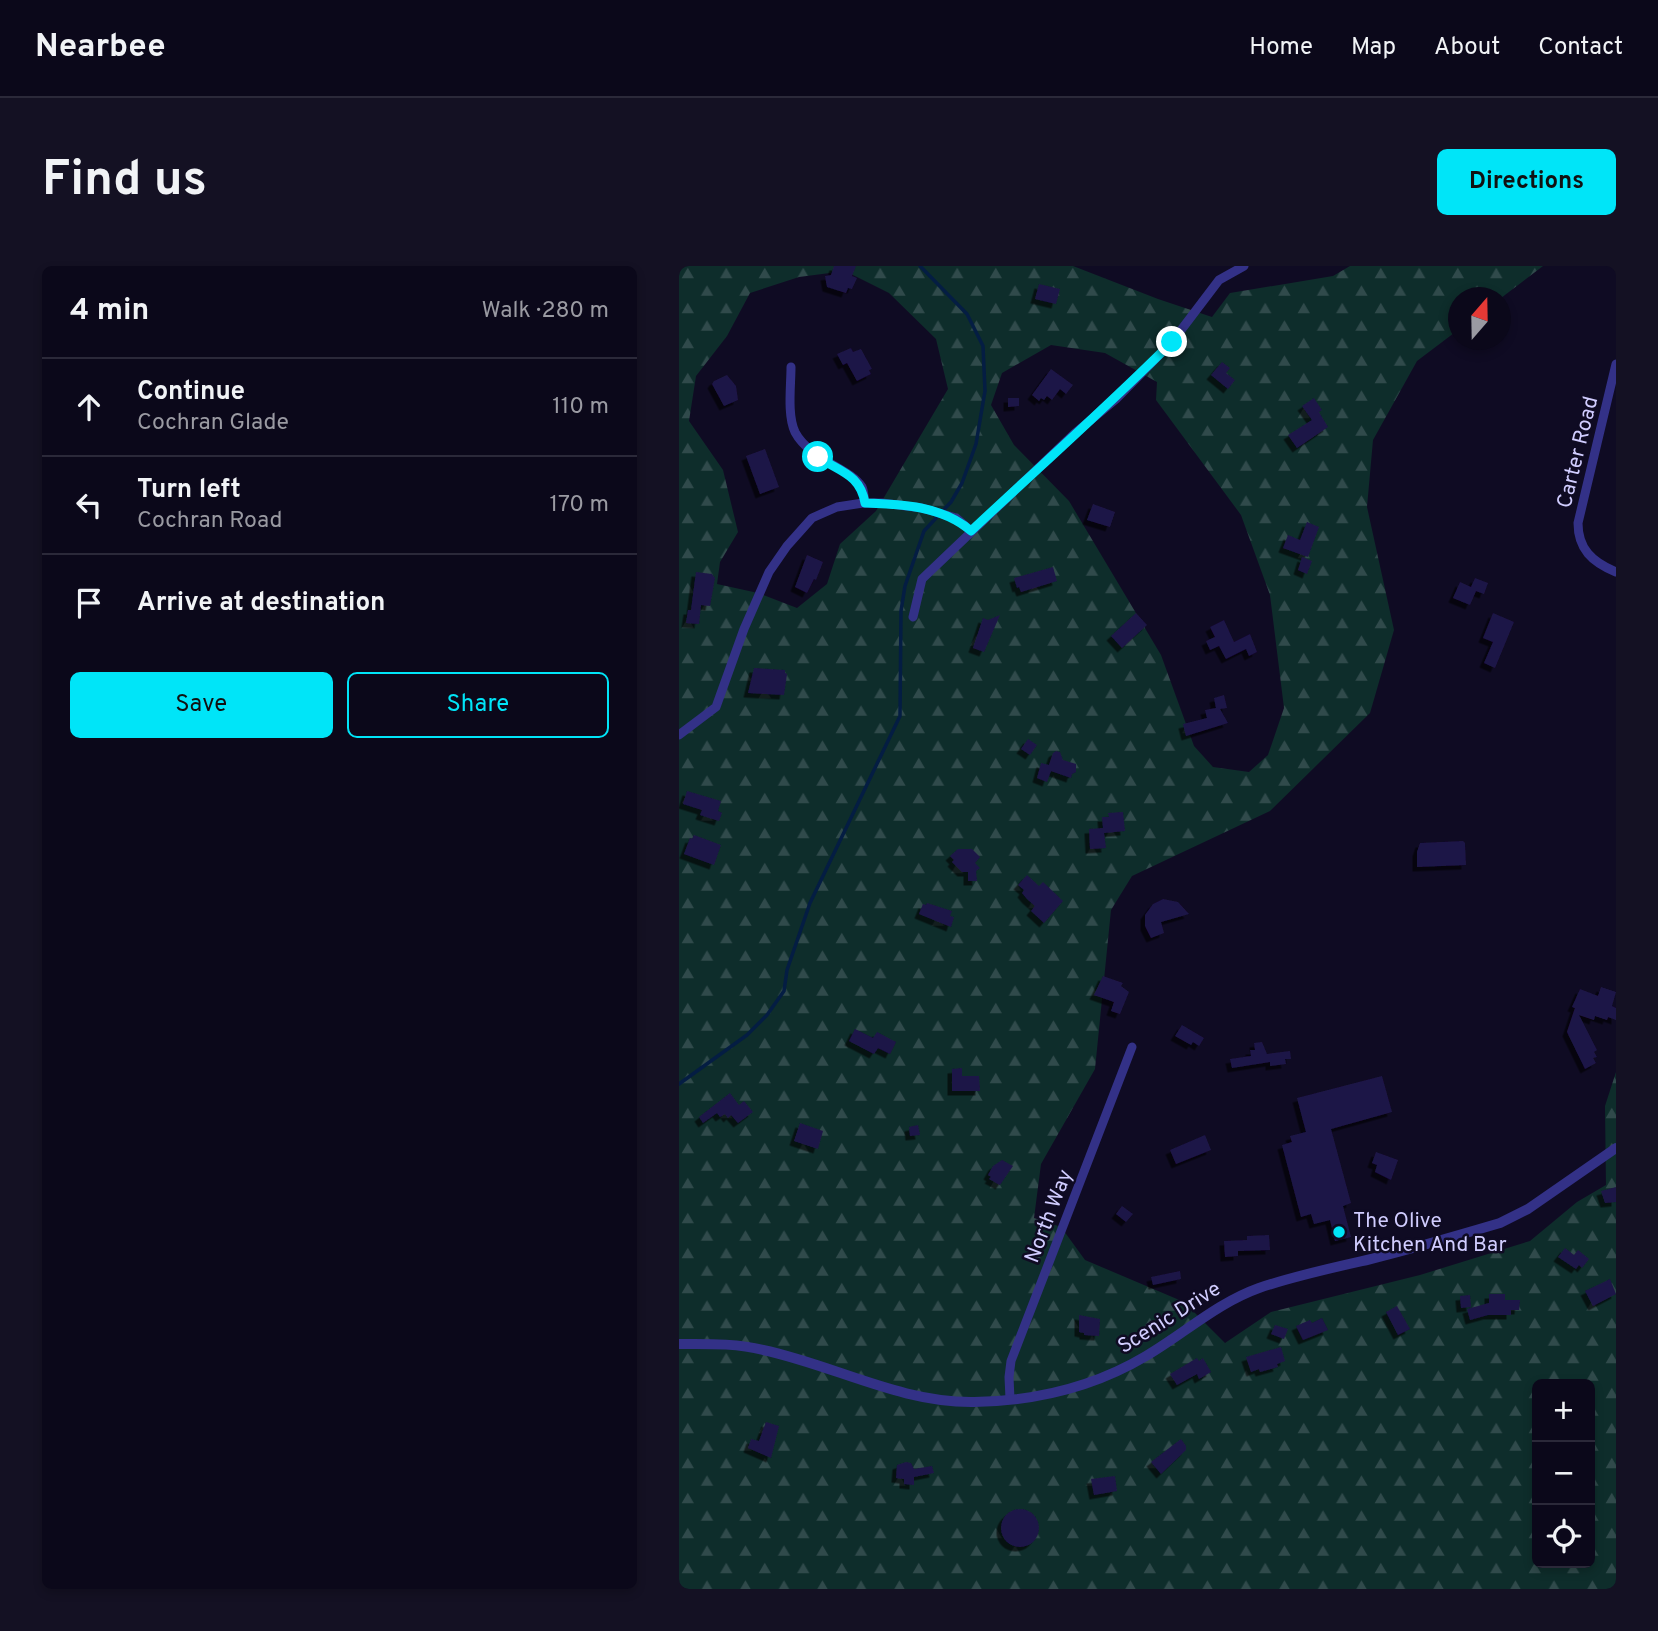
<!DOCTYPE html>
<meta charset="utf-8">
<style>
body{margin:0;font-family:Overpass,sans-serif;background:#141123;color:#f1f3f6}
.controls{position:absolute;right:21px;bottom:21px;display:grid;overflow:hidden;border-radius:10px;box-shadow:0 4px 10px #0003}
.controls button{width:63px;height:63px;display:grid;place-items:center;padding:0;border:0;border-bottom:2px solid #2b2939;background:#0b081a;color:#f1f3f6;font:35px sans-serif}
.compass{position:absolute;left:769px;top:21px;width:63px;height:63px;border-radius:50%;background:#0b081a;box-shadow:0 4px 10px #0003;rotate:20deg}
.stop{position:absolute;width:21px;height:21px;margin:-16px;border:5px solid #00e5f8;border-radius:50%;background:#fff}
.stop.end{background:#00e5f8;border-color:#fff;box-shadow:0 2px 7px #0008}
.list{margin:0;padding:0;list-style:none}
h2{display:flex;justify-content:space-between;align-items:center;height:91px;margin:0;padding:0 28px;font-size:30px}
h2 small{font-size:23px;font-weight:400;color:#9a9aa2}
.list li{display:grid;grid-template-columns:46px 1fr auto;gap:21px;align-items:center;box-sizing:border-box;height:98px;padding:0 28px;border-top:2px solid #2b2939}
.list b{display:block;font-size:26px;white-space:nowrap}
.list p{margin:0;font-size:23px;white-space:nowrap;color:#9a9aa2}
.list em{font-size:23px;font-style:normal;color:#9a9aa2}
.actions{display:flex;gap:14px;padding:21px 28px}
.actions a{flex:1;padding:16px 0;border:2px solid #00e5f8;border-radius:10px;text-align:center;font-size:24px;color:#00e5f8}
.actions .main{background:#00e5f8;color:#111}
.icon{flex:none;width:38px;height:38px;fill:none;stroke:currentColor;stroke-width:2;stroke-linecap:round;stroke-linejoin:round}
.map{position:relative;flex:none;width:937px;height:1323px;overflow:hidden;border-radius:10px}
header{display:flex;align-items:center;gap:42px;box-sizing:border-box;height:98px;padding:0 35px;background:#0b081a;border-bottom:2px solid #2b2939}
header strong{font-size:33px}
nav{display:flex;gap:38px;margin-inline-start:auto;font-size:24px}
.intro{display:flex;align-items:center;justify-content:space-between;box-sizing:border-box;height:168px;padding:0 42px}
h1{margin:0;font-size:49px}
.button{padding:18px 32px;border-radius:10px;background:#00e5f8;color:#111;font-size:24px;font-weight:700}
main{display:flex;gap:42px;padding:0 42px}
aside{flex:1;background:#0b081a;border-radius:10px;box-shadow:0 4px 10px #0003}
.map>svg:first-child{display:block}
</style>
<header>
<strong>Nearbee</strong>
<nav><a>Home</a><a>Map</a><a>About</a><a>Contact</a></nav>
</header>
<div class="intro"><h1>Find us</h1><a class="button">Directions</a></div>
<main>
<aside>
<h2>4 min<small>Walk · 280 m</small></h2>
<ul class="list">
<li><svg class="icon" aria-label="ahead" viewBox="0 0 24 24"><path d="M12 20V5M6 11l6-6 6 6"/></svg><div><b>Continue</b><p>Cochran Glade</p></div><em>110 m</em></li>
<li><svg class="icon" aria-label="left" viewBox="0 0 24 24"><path d="M17 20v-9H6M10 6l-5 5 5 5"/></svg><div><b>Turn left</b><p>Cochran Road</p></div><em>170 m</em></li>
<li><svg class="icon" aria-label="arrive" viewBox="0 0 24 24"><path d="M6 21V4h12l-3 4 3 4H6"/></svg><div><b>Arrive at destination</b></div></li>
</ul>
<div class="actions"><a class="main">Save</a><a>Share</a></div>
</aside>
<div class="map">
<svg width="937" height="1323" viewBox="0 0 937 1323">
<defs>
<pattern id="forest-firs" width="22" height="20" patternUnits="userSpaceOnUse" patternTransform="scale(1.75)"><rect width="22" height="20" fill="#0e2d2b"/><path d="M5 1l3.5 6h-7zM16 11l3.5 6h-7z" fill="#304a4b"/></pattern>
<filter id="shadow"><feDropShadow dx="-4.5" dy="4.5" stdDeviation="0" flood-color="#0009"/></filter>
</defs>
<rect width="100%" height="100%" fill="#0f0b23"/>
<path fill="url(#forest-firs)" fill-rule="evenodd" d="M0,0H394L479,33L533,51L551,27L654,10L671,0H864L822,32H780L779,64L738,95L694,174L688,241L715,364L691,447L591,545L453,610L432,644L416,803L362,898L355,952L382,961L406,994L505,1036L546,1077L592,1046L741,1009L851,975L898,936L927,919L926,840L937,806V1323H0ZM166,5L210,27L257,73L269,123L197,245L161,278L148,318L118,342L79,327L38,318L41,296L59,266L44,204L10,155L17,110L48,70L71,27L120,11ZM372,79L426,87L478,116L477,134L562,249L591,329L605,442L589,489L570,506L534,501L515,480L482,389L390,235L335,179L312,139L323,107ZM858,1118H911V1297H858Z"/>
<g fill="none" stroke-linecap="round" stroke-linejoin="round">
<polyline stroke="#041d43" stroke-width="3.5" points="0,818 68,769 88,749 105,725 108,704 131,637 221,450 222,345 226,320 245,265 272,236 283,217 297,178 306,125 304,80 288,48 241,0"/>
</g>
<g fill="#1e1546" filter="url(#shadow)">
<polygon points="155,0 177,0 173,10 178,12 173,23 169,22 167,27 148,21 146,10 152,9"/>
<polygon points="360,18 381,23 377,38 356,33"/>
<polygon points="172,82 174,86 182,83 193,103 190,104 192,108 178,115 168,97 164,99 158,88"/>
<polygon points="543,96 551,102 547,107 556,114 549,123 532,109"/>
<polygon points="372,103 394,119 387,128 381,123 373,134 368,130 365,134 362,132 360,135 353,129"/>
<polygon points="48,109 57,120 59,134 45,140 33,118 35,115"/>
<polygon points="329,132 340,132 340,140 329,141"/>
<polygon points="635,132 643,144 640,146 649,161 618,182 609,169 633,154 623,140"/>
<polygon points="86,183 100,221 81,228 67,190"/>
<polygon points="414,238 436,246 431,261 408,254"/>
<polygon points="628,256 640,261 629,291 604,282 609,269 621,274"/>
<polygon points="128,289 144,296 137,314 135,313 128,327 116,321"/>
<polygon points="623,291 633,295 628,308 619,304"/>
<polygon points="374,301 378,315 342,326 340,321 338,322 335,312"/>
<polygon points="17,306 33,308 36,312 31,340 22,339 20,358 7,357 9,344 12,344"/>
<polygon points="796,312 809,317 805,328 797,325 791,339 774,332 781,316 792,321"/>
<polygon points="457,347 468,359 443,382 432,370"/>
<polygon points="814,347 835,356 816,402 805,397 814,376 804,372"/>
<polygon points="321,349 305,386 294,382 304,352 309,354"/>
<polygon points="545,354 555,376 571,368 578,386 570,390 567,383 547,393 540,380 531,384 527,375 536,371 531,361"/>
<polygon points="75,402 106,404 106,407 108,408 105,429 69,427"/>
<polygon points="545,429 548,442 541,443 549,457 507,470 504,458 528,452 526,444 537,442 535,432"/>
<polygon points="349,473 358,479 351,489 342,483"/>
<polygon points="377,485 381,486 384,494 397,498 397,506 393,508 392,512 372,505 368,516 358,512 362,497 370,499 374,487"/>
<polygon points="8,525 42,535 39,545 43,547 40,555 21,549 23,544 4,538"/>
<polygon points="444,546 446,565 425,567 427,582 411,583 410,563 424,562 423,551 430,551 429,547"/>
<polygon points="15,569 42,579 35,599 5,588 11,572 13,573"/>
<polygon points="784,575 786,577 787,599 738,601 738,586 741,577"/>
<polygon points="279,583 293,583 301,591 296,597 301,602 297,605 298,615 289,615 289,606 283,606 273,596 275,594 271,590"/>
<polygon points="348,609 360,620 364,616 384,635 365,657 352,645 356,640 348,633 343,627 345,624 339,619"/>
<polygon points="484,633 499,636 510,648 482,656 485,667 472,672 466,660 466,649 474,638"/>
<polygon points="248,637 273,645 271,650 275,651 272,661 240,648 244,638 247,639"/>
<polygon points="424,710 444,717 442,720 450,726 441,748 432,745 435,736 415,729"/>
<polygon points="922,721 937,726 933,740 937,742 937,754 929,751 928,754 916,750 915,754 900,749 918,784 915,786 918,791 914,792 917,797 906,803 888,766 896,742 893,741 901,723 919,730"/>
<polygon points="503,759 525,772 520,780 514,776 512,779 496,770"/>
<polygon points="176,763 194,772 198,766 217,776 211,788 199,782 195,788 170,775"/>
<polygon points="583,776 588,788 611,785 612,793 606,793 607,798 591,800 591,796 553,802 551,793 572,790 571,784 576,784 575,777"/>
<polygon points="283,802 283,810 300,810 301,825 273,825 273,803"/>
<polygon points="703,810 713,846 652,863 672,937 664,940 672,971 656,975 651,954 635,958 632,948 622,951 603,879 613,876 611,870 627,866 618,832"/>
<polygon points="51,827 60,839 65,835 74,846 59,857 52,849 49,852 46,848 41,851 38,847 24,857 20,851"/>
<polygon points="121,857 144,865 139,883 115,875"/>
<polygon points="239,859 241,869 231,870 230,861"/>
<polygon points="526,869 532,884 497,898 491,884"/>
<polygon points="697,886 719,894 712,914 696,906 698,899 693,897"/>
<polygon points="323,894 334,900 321,919 310,913 312,911 309,909 314,900"/>
<polygon points="937,921 937,936 926,937 922,925"/>
<polygon points="443,940 454,948 447,956 437,948"/>
<polygon points="590,969 591,984 559,985 559,990 546,991 545,975 568,974 568,970"/>
<polygon points="886,982 895,989 899,984 910,993 903,1002 900,999 897,1003 879,991"/>
<polygon points="501,1005 502,1013 474,1019 472,1011"/>
<polygon points="931,1013 937,1028 914,1040 906,1025"/>
<polygon points="810,1028 826,1028 826,1034 841,1034 840,1044 832,1044 832,1049 809,1049 791,1054 788,1043 810,1037"/>
<polygon points="791,1029 792,1041 782,1042 781,1030"/>
<polygon points="718,1040 731,1063 719,1069 707,1046"/>
<polygon points="400,1049 421,1053 420,1070 405,1069 405,1067 400,1066"/>
<polygon points="643,1052 649,1064 624,1074 617,1060 631,1054 633,1057"/>
<polygon points="596,1059 609,1063 605,1073 592,1068"/>
<polygon points="602,1081 606,1095 598,1098 599,1101 581,1106 580,1103 572,1106 567,1091"/>
<polygon points="518,1092 520,1095 524,1092 532,1106 520,1113 518,1108 498,1119 491,1108"/>
<polygon points="87,1156 100,1160 92,1192 69,1182 72,1173 80,1175"/>
<polygon points="502,1173 507,1180 507,1184 482,1208 472,1196"/>
<polygon points="227,1196 232,1197 235,1203 253,1200 255,1207 235,1211 235,1219 225,1218 225,1213 217,1212 218,1199"/>
<polygon points="436,1210 438,1225 415,1229 412,1213"/>
<circle cx="341" cy="1262" r="19"/>
</g>
<g fill="none" stroke-linecap="round" stroke-linejoin="round">
<g stroke="#333187" stroke-width="9">
<path d="M937,98L899,257C899,283 913,296 937,306"/>
<path d="M112,101C112,120 108,149 116,166C131,194 171,202 183,221C185,225 185,232 186,237"/>
<polyline points="234,351 243,313 395,168 437,133 493,76 540,14 565,0"/>
<polyline points="0,469 37,441 65,363 90,306 108,280 133,252 158,241 184,237 203,237 243,242 277,252 292,265"/>
<polyline points="331,1133 330,1111 332,1095 453,781"/>
</g>
<path stroke="#333187" stroke-width="10" d="M0,1078C28,1078 57,1077 84,1084C155,1099 221,1137 295,1136C355,1135 415,1121 467,1090C506,1067 538,1037 580,1022C615,1010 652,1002 688,994C733,983 777,970 821,957L849,943L937,882"/>
</g>
<g fill="none" stroke-linecap="round" stroke-linejoin="round">
<path stroke="#00e5f8" stroke-width="9" d="M139,191C161,206 181,208 186,237C222,238 264,240 292,265C359,202 428,141 493,76"/>
</g>
<circle fill="#00e5f8" stroke="#0f0b23" stroke-width="2.5" cx="660" cy="966" r="7"/>
<g text-anchor="middle" stroke-width="5" stroke-linejoin="round" paint-order="stroke">
<g font-size="21" fill="#d1cdff" stroke="#0f0b23">
<text transform="translate(898 186) rotate(-76)" y="7">Carter Road</text>
<text transform="translate(369 950) rotate(-69)" y="7">North Way</text>
<text transform="translate(490 1051) rotate(-32)" y="7">Scenic Drive</text>
</g>
<g font-size="21" fill="#d1cdff" stroke="#0f0b23" text-anchor="start">
<text x="674" y="961">The Olive<tspan x="674" dy="24">Kitchen And Bar</tspan></text>
</g>
</g>
</svg>
<div class="controls">
<button>+</button>
<button>−</button>
<button><svg class="icon" aria-label="locate" viewBox="0 0 24 24"><circle cx="12" cy="12" r="6"/><path d="M12 2v4M12 18v4M2 12h4M18 12h4"/></svg></button>
</div>
<svg class="compass" viewBox="-18 -18 36 36"><path d="M0-13l5 13h-10z" fill="#e53935"/><path d="M0 13l5-13h-10z" fill="#9a9aa2"/></svg>
<div class="stop" style="left:139px;top:191px"></div>
<div class="stop end" style="left:493px;top:76px"></div>
</div>
</main>
